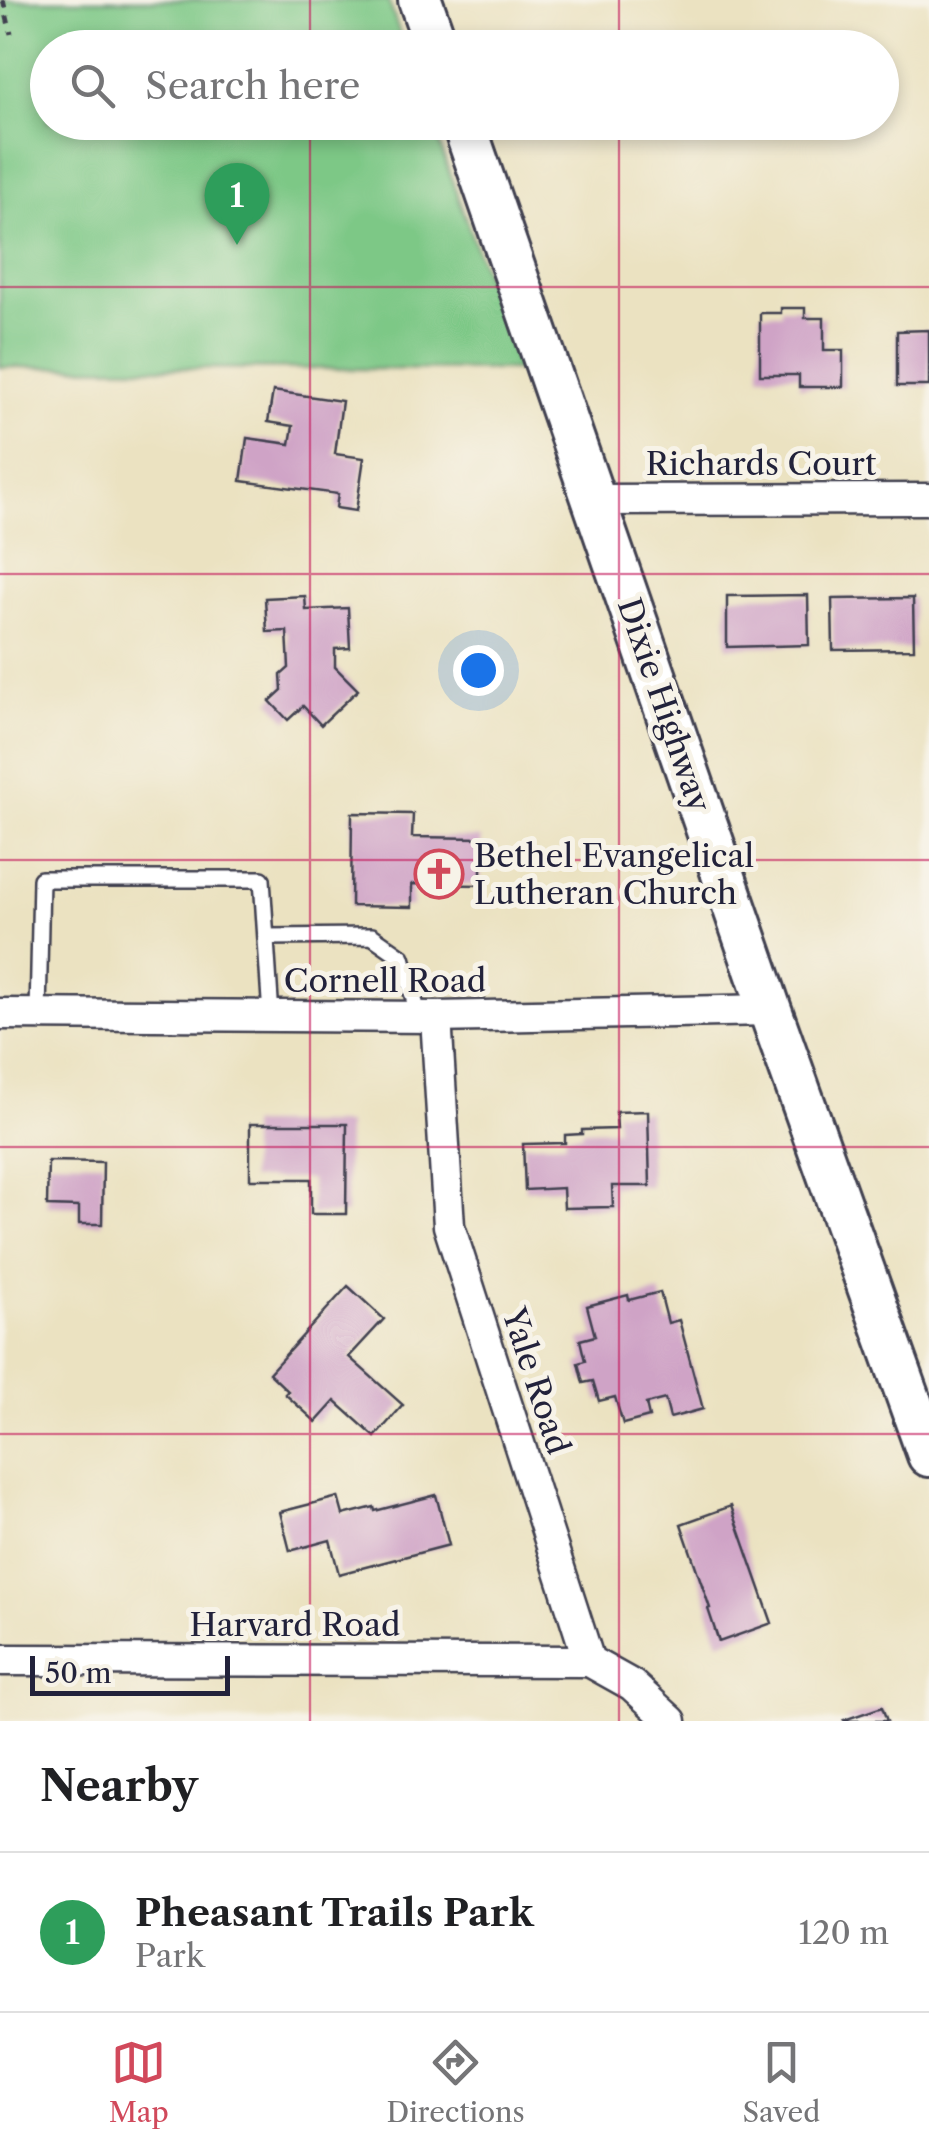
<!DOCTYPE html>
<style>
body{margin:0;font-family:"Libre Caslon Text",serif;background:#f2f2f2;color:#202124}
.scale{position:absolute;left:30px;bottom:25px;width:200px;box-sizing:border-box;padding-left:10px;border:5px solid #22223b;border-top:0;font-size:28px;line-height:35px;white-space:nowrap;color:#22223b;-webkit-text-stroke:8px #f7f3e8;paint-order:stroke}
.you{position:absolute;left:478px;top:670px;width:35px;height:35px;margin:-25px;border:8px solid #fff;border-radius:50%;background:#1a73e8;box-shadow:0 0 0 15px #1a73e833}
.badge{display:grid;place-items:center;width:65px;height:65px;border-radius:50%;background:#d1495b;color:#fff;font-size:32px;font-weight:700}
.pin{position:absolute;translate:-50% -82px;filter:drop-shadow(0 2px 5px #0008)}
.pin::after{content:'';position:absolute;top:52px;width:35px;height:30px;background:inherit;clip-path:polygon(0 0,100% 0,50% 100%)}
.list{margin:0;padding:0;list-style:none}
h2{display:flex;justify-content:space-between;align-items:center;height:130px;margin:0;padding:0 40px;font-size:42px}
h2 small{font-size:32px;font-weight:400;color:#757577}
.list li{display:grid;grid-template-columns:65px 1fr auto;gap:30px;align-items:center;box-sizing:border-box;height:160px;padding:0 40px;border-top:2px solid #e0e0e0}
.list b{display:block;font-size:38px;white-space:nowrap}
.list p{margin:0;font-size:32px;white-space:nowrap;color:#757577}
.list em{font-size:32px;font-style:normal;color:#757577}
.icon{flex:none;width:55px;height:55px;fill:none;stroke:currentColor;stroke-width:2;stroke-linecap:round;stroke-linejoin:round}
.map{position:relative;flex:none;width:929px;height:1721px;overflow:hidden}
.search{position:absolute;background:#fff;box-shadow:0 5px 15px #0003;left:30px;right:30px;top:30px;height:110px;display:flex;align-items:center;gap:25px;box-sizing:border-box;padding:0 35px;border-radius:55px;color:#757577;font-size:38px}
.sheet{height:290px;background:#fff}
nav{display:flex;justify-content:space-around;align-items:center;box-sizing:border-box;height:140px;border-top:2px solid #e0e0e0;background:#fff;font-size:28px;color:#757577}
nav a{display:grid;justify-items:center;gap:5px}
nav .on{color:#d1495b}
.map>svg:first-child{display:block}
</style>
<div class="map">
<svg width="929" height="1721" viewBox="0 0 929 1721">
<rect width="100%" height="100%" fill="#f7f3e8"/>
<filter id="ink" filterUnits="userSpaceOnUse"><feTurbulence type="fractalNoise" baseFrequency=".01" numOctaves="2"/><feDisplacementMap in="SourceGraphic" scale="20" xChannelSelector="R" yChannelSelector="G"/><feConvolveMatrix kernelMatrix="1 2 1 2 8 2 1 2 1" color-interpolation-filters="sRGB"/></filter>
<filter id="wash" filterUnits="userSpaceOnUse"><feTurbulence type="fractalNoise" baseFrequency=".0048" numOctaves="4" result="noise"/><feDisplacementMap in="SourceGraphic" scale="40" xChannelSelector="R" yChannelSelector="G"/><feGaussianBlur stdDeviation="2.25" result="paint"/><feColorMatrix in="noise" values="0 0 0 0 0 0 0 0 0 0 0 0 0 0 0 0 0 1.4 0 .05"/><feComposite in="paint" operator="in"/></filter>
<g filter="url(#wash)">
<rect width="100%" height="100%" fill="#ebe2c1"/>
<polygon fill="#7dc886" stroke="#507560" stroke-width="2.5" points="0,0 388,0 405,47 48,48 48,122 432,123 519,370 0,367"/>
<g id="blocks">
<g fill="#cfa3c6">
<polygon points="781,308 805,308 805,318 824,318 824,350 843,350 843,387 799,387 799,375 760,375 760,313 781,313"/>
<polygon points="929,330 929,386 897,386 897,331"/>
<polygon points="273,391 342,401 335,454 364,458 356,511 336,508 338,494 241,481 247,438 290,444 293,426 268,422"/>
<polygon points="808,595 809,645 727,647 727,596"/>
<polygon points="305,596 306,610 348,608 350,648 335,649 335,667 358,690 321,725 303,706 288,720 270,701 282,690 281,675 289,668 287,631 267,632 265,598"/>
<polygon points="913,598 914,649 833,650 832,599"/>
<polygon points="352,813 413,814 412,837 481,838 481,885 412,884 412,907 351,906"/>
<polygon points="648,1111 650,1186 612,1186 613,1207 564,1208 563,1188 525,1190 523,1144 565,1143 565,1135 582,1134 582,1130 617,1129 616,1112"/>
<polygon points="250,1124 347,1124 346,1214 311,1214 311,1179 250,1179"/>
<polygon points="48,1161 103,1162 102,1224 79,1224 79,1207 47,1206"/>
<polygon points="348,1286 384,1319 349,1357 403,1405 375,1437 335,1401 316,1422 285,1394 288,1391 269,1373"/>
<polygon points="660,1292 668,1323 679,1320 703,1409 670,1418 665,1399 646,1404 649,1417 623,1424 615,1397 599,1401 593,1381 583,1383 578,1363 585,1361 580,1340 595,1336 587,1306 628,1295 629,1300"/>
<polygon points="436,1495 449,1545 339,1574 330,1540 290,1551 280,1512 338,1497 343,1515 374,1507 375,1511"/>
<polygon points="731,1506 772,1623 719,1642 708,1609 710,1608 681,1524"/>
<polygon points="882,1707 887,1721 845,1721 844,1720"/>
</g>
</g>
</g>
<g filter="url(#ink)">
<use href="#blocks" fill-opacity="0" stroke="#403f4f" stroke-width="2.5"/>
<g fill="none" stroke-linecap="round" stroke-linejoin="round">
<g stroke="#403f4f" stroke-width="20">
<g id="lane">
<polyline points="266,937 372,936 402,957 419,1017"/>
<polyline points="38,1014 41,879 262,879 271,1016"/>
</g>
</g>
<g stroke="#403f4f" stroke-width="35">
<g id="street">
<polyline points="593,500 929,499"/>
<polyline points="0,1014 436,1017 770,1010"/>
<polyline points="436,1017 449,1226 589,1661 632,1685 671,1721"/>
<polyline points="0,1660 589,1661"/>
</g>
</g>
<g stroke="#403f4f" stroke-width="48">
<g id="secondary">
<polyline points="420,0 437,48"/>
<polyline points="463,122 770,1010 929,1455"/>
</g>
</g>
<polyline stroke="#403f4f" stroke-width="5" stroke-dasharray="8 8" stroke-linecap="butt" points="3,0 11,34"/>
<use href="#lane" stroke="#fff" stroke-width="15"/>
<use href="#street" stroke="#fff" stroke-width="30"/>
<use href="#secondary" stroke="#fff" stroke-width="42"/>
</g>
</g>
<path fill="none" stroke="#c2185b" stroke-width="2.5" stroke-opacity="0.55" d="M310,0V48M619,0V48M310,122V1721M619,122V1721M0,287H929M0,574H929M0,860H929M0,1147H929M0,1434H929"/>
<defs>
<g id="church-ring" transform="scale(2.5)"><circle r="9.5" fill="#f7f3e8" stroke="#d1495b" stroke-width="1.5"/><path d="M-1.2-6h2.4v3.5h3.3v2.4h-3.3V6h-2.4V-.1h-3.3v-2.4h3.3Z" fill="#d1495b"/></g>
</defs>
<g fill-rule="evenodd">
<use href="#church-ring" x="439" y="874"/>
</g>
<g text-anchor="middle" stroke-width="10" stroke-linejoin="round" paint-order="stroke">
<g font-size="32" fill="#22223b" stroke="#f7f3e8">
<text x="761" y="475">Richards Court</text>
<text transform="translate(664 705) rotate(71)" y="11">Dixie Highway</text>
<text x="385" y="992">Cornell Road</text>
<text transform="translate(536 1381) rotate(72)" y="11">Yale Road</text>
<text x="295" y="1636">Harvard Road</text>
</g>
<g font-size="32" fill="#22223b" stroke="#f7f3e8" text-anchor="start">
<text x="474" y="867">Bethel Evangelical<tspan x="474" dy="37">Lutheran Church</tspan></text>
</g>
</g>
</svg>
<div class="scale">50 m</div>
<div class="you"></div>
<div class="pin badge" style="left:237px;top:245px;background:#2e9e5b">1</div>
<div class="search"><svg class="icon" aria-label="search" viewBox="0 0 24 24"><circle cx="10" cy="10" r="6"/><path d="M15 15l6 6"/></svg>Search here</div>
</div>
<section class="sheet">
<h2>Nearby<small></small></h2>
<ul class="list">
<li><span class="badge" style="background:#2e9e5b">1</span><div><b>Pheasant Trails Park</b><p>Park</p></div><em>120 m</em></li>
</ul>
</section>
<nav>
<a class="on"><svg class="icon" aria-label="map" viewBox="0 0 24 24"><path d="M3 6l6-2 6 2 6-2v14l-6 2-6-2-6 2zM9 4v14M15 6v14"/></svg>Map</a>
<a><svg class="icon" aria-label="directions" viewBox="0 0 24 24"><path d="M12 3l9 9-9 9-9-9zM9 14v-3h6M13 9l2 2-2 2"/></svg>Directions</a>
<a><svg class="icon" aria-label="saved" viewBox="0 0 24 24"><path d="M7 4h10v16l-5-4-5 4z"/></svg>Saved</a>
</nav>
